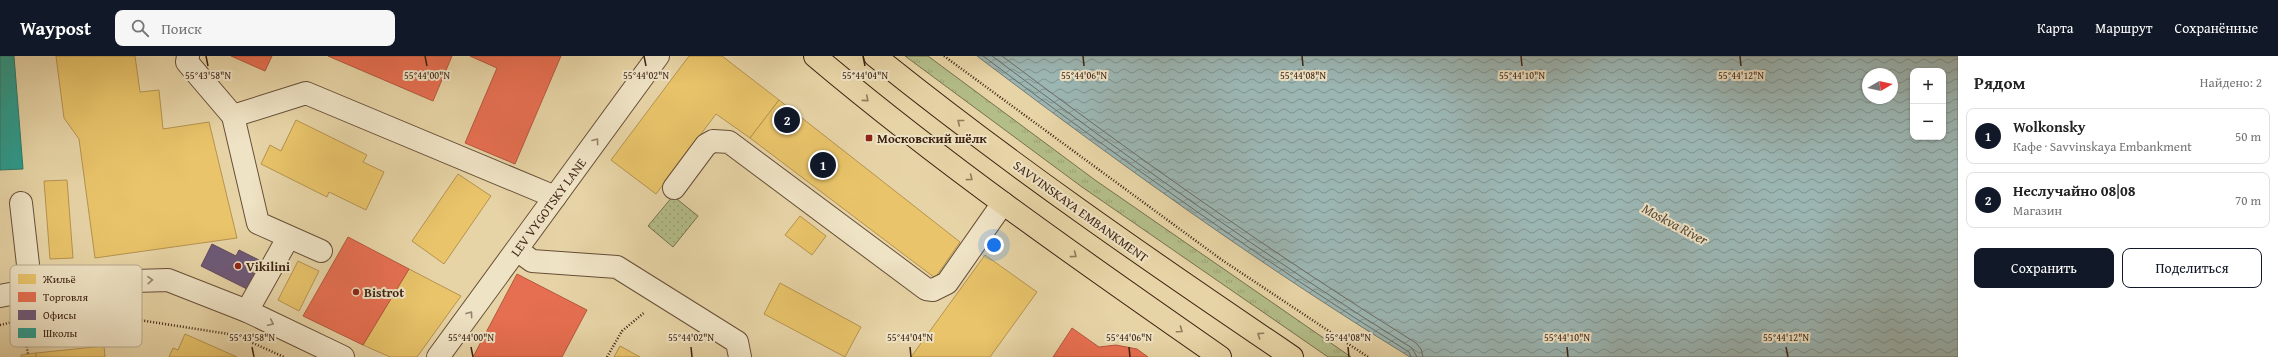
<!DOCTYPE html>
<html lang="ru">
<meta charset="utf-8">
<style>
body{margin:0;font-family:"Gentium Book Plus",serif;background:#f6f6f6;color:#222}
.controls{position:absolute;right:12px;top:12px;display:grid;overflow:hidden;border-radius:8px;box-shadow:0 1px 3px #0004}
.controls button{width:36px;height:36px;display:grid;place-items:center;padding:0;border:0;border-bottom:1px solid #e0e0e0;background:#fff;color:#222;font:20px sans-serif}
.compass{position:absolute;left:1862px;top:12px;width:36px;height:36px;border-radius:50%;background:#fff;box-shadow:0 1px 3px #0004;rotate:81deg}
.you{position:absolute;left:994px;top:189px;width:14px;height:14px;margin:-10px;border:3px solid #fff;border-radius:50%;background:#1a73e8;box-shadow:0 0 0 6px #1a73e833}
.badge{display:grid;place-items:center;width:26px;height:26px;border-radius:50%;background:#111827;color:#fff;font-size:13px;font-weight:700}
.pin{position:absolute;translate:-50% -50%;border:2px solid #fff;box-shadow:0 1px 4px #0006}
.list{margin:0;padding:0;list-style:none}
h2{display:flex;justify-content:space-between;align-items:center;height:52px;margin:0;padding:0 16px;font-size:17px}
h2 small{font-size:13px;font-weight:400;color:#767676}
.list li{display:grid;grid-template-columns:26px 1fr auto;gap:12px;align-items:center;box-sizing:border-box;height:56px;margin:0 8px 8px;padding:0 8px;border:1px solid #e0e0e0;border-radius:8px}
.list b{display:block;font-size:15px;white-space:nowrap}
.list p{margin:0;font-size:13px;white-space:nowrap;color:#767676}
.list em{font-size:13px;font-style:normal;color:#767676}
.actions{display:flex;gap:8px;padding:12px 16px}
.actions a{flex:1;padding:9px 0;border:1px solid #111827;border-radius:8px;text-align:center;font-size:14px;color:#111827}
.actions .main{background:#111827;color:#fff}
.icon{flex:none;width:22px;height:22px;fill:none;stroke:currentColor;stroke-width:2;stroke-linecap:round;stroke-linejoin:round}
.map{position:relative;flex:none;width:1958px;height:301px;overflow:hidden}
header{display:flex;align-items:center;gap:24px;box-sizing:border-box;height:56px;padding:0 20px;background:#111827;color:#fff}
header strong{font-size:19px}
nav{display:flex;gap:22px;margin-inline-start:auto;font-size:14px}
.search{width:280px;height:36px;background:#f6f6f6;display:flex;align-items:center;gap:10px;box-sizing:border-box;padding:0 14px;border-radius:8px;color:#767676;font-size:15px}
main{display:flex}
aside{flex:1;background:#fff}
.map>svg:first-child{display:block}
</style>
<header>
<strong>Waypost</strong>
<div class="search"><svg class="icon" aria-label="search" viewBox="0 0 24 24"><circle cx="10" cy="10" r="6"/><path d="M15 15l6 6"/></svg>Поиск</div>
<nav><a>Карта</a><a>Маршрут</a><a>Сохранённые</a></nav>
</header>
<main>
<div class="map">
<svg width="1958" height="301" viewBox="0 0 1958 301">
<defs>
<pattern id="grass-tufts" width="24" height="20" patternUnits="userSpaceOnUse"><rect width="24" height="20" fill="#b3bd88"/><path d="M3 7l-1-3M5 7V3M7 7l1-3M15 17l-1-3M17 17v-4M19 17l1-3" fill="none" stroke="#9ba274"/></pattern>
<pattern id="park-dots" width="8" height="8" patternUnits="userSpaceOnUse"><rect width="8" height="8" fill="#b3bd88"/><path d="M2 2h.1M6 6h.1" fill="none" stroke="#9ba274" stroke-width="1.8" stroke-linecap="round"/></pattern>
<pattern id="water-waves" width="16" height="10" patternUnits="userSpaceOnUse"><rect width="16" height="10" fill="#9bb5b2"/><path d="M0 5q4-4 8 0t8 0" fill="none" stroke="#80938f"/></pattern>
</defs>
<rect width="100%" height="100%" fill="#e7d4a6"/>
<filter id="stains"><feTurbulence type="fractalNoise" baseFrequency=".005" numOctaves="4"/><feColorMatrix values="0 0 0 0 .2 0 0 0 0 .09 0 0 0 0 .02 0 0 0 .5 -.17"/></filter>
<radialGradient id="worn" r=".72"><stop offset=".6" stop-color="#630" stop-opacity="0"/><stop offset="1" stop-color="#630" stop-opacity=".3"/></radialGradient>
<polygon fill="url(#grass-tufts)" stroke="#78704d" points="905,0 928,0 1095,124 1351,301 1328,301 1082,131"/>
<polygon fill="url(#park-dots)" stroke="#78704d" points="673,140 698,160 673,191 648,170"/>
<path fill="url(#water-waves)" stroke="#757a72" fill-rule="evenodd" d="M977,0H1958V301H1410C1260,209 1117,106 977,0ZM1913,15H1943V81H1913ZM1868,18H1892V42H1868Z"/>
<g fill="#e9c46a" stroke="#b59350">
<polygon points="56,0 135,0 140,36 159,34 163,73 209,66 237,182 95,202 79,83 64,62"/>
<polygon points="689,0 722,0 779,44 750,82 716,58 656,138 611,104"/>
<polygon points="779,44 960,186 935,222 750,82"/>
<polygon points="296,64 367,99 363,106 384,116 366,154 329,136 327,141 261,108 270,89 281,95"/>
<polygon points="458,118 491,140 444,208 412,185"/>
<polygon points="67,124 73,202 50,203 44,125"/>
<polygon points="800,160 826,180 812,199 785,179"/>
<polygon points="985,199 1037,236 990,301 911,301"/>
<polygon points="298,205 319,215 299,255 278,244"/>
<polygon points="409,213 461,240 417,301 390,301 363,289"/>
<polygon points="780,227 861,271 845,301 764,258"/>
<polygon points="185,278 237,301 169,301 173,292 178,294"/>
<polygon points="104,290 105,301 36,301 36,297"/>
<polygon points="620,290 640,301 614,301"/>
<polygon points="36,297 36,301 21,301 21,299"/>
</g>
<g fill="#e76f51" stroke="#b4583e">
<polygon points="231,0 272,0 265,15"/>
<polygon points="328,0 452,0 433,45"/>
<polygon points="470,0 561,0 515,108 465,87 497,12"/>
<polygon points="348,181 409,213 363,289 303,260"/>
<polygon points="517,218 587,254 562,301 473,301"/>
<polygon points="1072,272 1099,291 1116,289 1137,293 1148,301 1053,301"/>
</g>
<polygon fill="#6d597a" stroke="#5e485b" points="212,188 236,200 239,194 261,205 247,233 201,210"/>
<polygon fill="#2a9d8f" stroke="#2f786a" points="0,0 14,0 23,113 0,114"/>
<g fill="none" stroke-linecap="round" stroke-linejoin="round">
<g stroke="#6c6c62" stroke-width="1">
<path d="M983,0C1122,104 1262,205 1409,296L1411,301"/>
<path d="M992,0C1128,102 1267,202 1412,292L1417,301"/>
<path d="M1002,0C1136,101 1273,198 1416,287L1421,293L1423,301"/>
</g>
<g stroke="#674e37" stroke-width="24">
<g id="minor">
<polyline points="188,0 187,6 233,60 258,167 321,195"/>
<polyline points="233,60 306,37 555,141"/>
<polyline points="674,132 706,89 713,85 729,86 926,233 933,234 947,227 1003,147"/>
<polyline points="21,147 31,235"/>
<polyline points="517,194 532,205 617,211 737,286 740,301"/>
<polyline points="0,240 69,227 168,224 247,255 343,301"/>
<polyline points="247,255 288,182"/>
<polyline points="438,301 658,0"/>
</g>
</g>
<g stroke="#3c2212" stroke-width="24">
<g id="major">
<path d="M815,0C943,108 1082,205 1220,301"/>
<path d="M875,0C1009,108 1150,205 1292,301"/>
</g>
</g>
<g stroke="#3c2212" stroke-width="2.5" stroke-dasharray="1 2" stroke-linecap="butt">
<polyline points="944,0 1222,204 1368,301"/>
<polyline points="22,264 28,298"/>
<polyline points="0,269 69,253 235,279 284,301"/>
<polyline points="607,301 622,275 645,256"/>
</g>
<use href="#minor" stroke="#efe3c5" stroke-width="22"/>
<use href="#major" stroke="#e7d4a6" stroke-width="22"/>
</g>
<defs><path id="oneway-chevron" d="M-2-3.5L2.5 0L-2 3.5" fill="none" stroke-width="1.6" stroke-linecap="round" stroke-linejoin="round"/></defs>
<g stroke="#927b5c">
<use href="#oneway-chevron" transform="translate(866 43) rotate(40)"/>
<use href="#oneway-chevron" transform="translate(960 66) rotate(-142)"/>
<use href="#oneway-chevron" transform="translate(970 122) rotate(37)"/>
<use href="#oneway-chevron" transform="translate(1074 199) rotate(37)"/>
<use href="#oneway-chevron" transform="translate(1180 274) rotate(35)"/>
<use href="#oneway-chevron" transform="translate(1260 279) rotate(-146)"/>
</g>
<g stroke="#96826c">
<use href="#oneway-chevron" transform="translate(596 85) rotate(-54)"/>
<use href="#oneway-chevron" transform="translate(150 224) rotate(-2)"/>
<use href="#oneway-chevron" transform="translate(470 258) rotate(-54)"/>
<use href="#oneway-chevron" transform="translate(271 267) rotate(25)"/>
</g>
<path fill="none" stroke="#3c2212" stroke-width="1.5" d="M206,0L208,10M425,0L427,10M644,0L646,10M863,0L865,10M1083,0L1084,10M1302,0L1303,10M1521,0L1522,10M1740,0L1741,10M252,291L254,301M471,291L473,301M691,291L692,301M910,291L911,301M1129,291L1130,301M1348,291L1349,301M1567,291L1568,301M1786,291L1788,301"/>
<g fill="#8f2418" stroke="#efe3c5" stroke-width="1.5">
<rect x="865" y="78" width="8" height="8" rx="2"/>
<circle cx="238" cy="210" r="4"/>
<circle cx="356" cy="236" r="4"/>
</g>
<g text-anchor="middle" stroke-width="4" stroke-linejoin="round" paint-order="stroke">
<g font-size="13" font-weight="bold" fill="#3c2212" stroke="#efe3c5" text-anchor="start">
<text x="877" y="87">Московский шёлк</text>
<text x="246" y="215">Vikilini</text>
<text x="364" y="241">Bistrot</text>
</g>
<g font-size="13" fill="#3c2212" stroke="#efe3c5">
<text transform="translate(548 151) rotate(-54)" y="5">LEV VYGOTSKY LANE</text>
<text transform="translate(1081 155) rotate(36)" y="5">SAVVINSKAYA EMBANKMENT</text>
</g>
<g font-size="14" font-style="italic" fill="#54473a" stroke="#efe3c5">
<text transform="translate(1675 168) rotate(28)" y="5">Moskva River</text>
</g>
</g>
<rect x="10" y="209" width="132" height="82" rx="6" fill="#efe3c5" stroke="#b9a98f" stroke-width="1"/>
<rect x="18" y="218" width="18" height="10" fill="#e9c46a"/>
<rect x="18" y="236" width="18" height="10" fill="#e76f51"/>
<rect x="18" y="254" width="18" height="10" fill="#6d597a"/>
<rect x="18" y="272" width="18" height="10" fill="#2a9d8f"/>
<g font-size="11" fill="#3c2212">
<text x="43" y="227">Жильё</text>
<text x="43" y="245">Торговля</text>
<text x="43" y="263">Офисы</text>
<text x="43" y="281">Школы</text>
</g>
<g font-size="10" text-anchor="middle" fill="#3c2212" stroke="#efe3c5" stroke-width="4" stroke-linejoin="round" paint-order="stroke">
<text x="1084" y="23">55°44'06"N</text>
<text x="1303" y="23">55°44'08"N</text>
<text x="1522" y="23">55°44'10"N</text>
<text x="208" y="23">55°43'58"N</text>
<text x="427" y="23">55°44'00"N</text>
<text x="646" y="23">55°44'02"N</text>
<text x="865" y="23">55°44'04"N</text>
<text x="1741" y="23">55°44'12"N</text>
<text x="252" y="285">55°43'58"N</text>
<text x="471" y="285">55°44'00"N</text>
<text x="691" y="285">55°44'02"N</text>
<text x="910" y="285">55°44'04"N</text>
<text x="1129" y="285">55°44'06"N</text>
<text x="1348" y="285">55°44'08"N</text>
<text x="1567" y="285">55°44'10"N</text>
<text x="1786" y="285">55°44'12"N</text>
</g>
<rect width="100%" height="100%" filter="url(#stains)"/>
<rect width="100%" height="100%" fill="url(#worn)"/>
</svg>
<div class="controls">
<button>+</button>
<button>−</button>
</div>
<svg class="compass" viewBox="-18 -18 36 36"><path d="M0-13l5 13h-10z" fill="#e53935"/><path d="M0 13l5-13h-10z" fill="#767676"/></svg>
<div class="you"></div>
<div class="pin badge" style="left:823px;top:109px">1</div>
<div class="pin badge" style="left:787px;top:64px">2</div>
</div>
<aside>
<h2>Рядом<small>Найдено: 2</small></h2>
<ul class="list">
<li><span class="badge">1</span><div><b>Wolkonsky</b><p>Кафе · Savvinskaya Embankment</p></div><em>50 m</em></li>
<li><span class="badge">2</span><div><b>Неслучайно 08|08</b><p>Магазин</p></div><em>70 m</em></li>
</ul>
<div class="actions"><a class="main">Сохранить</a><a>Поделиться</a></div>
</aside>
</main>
